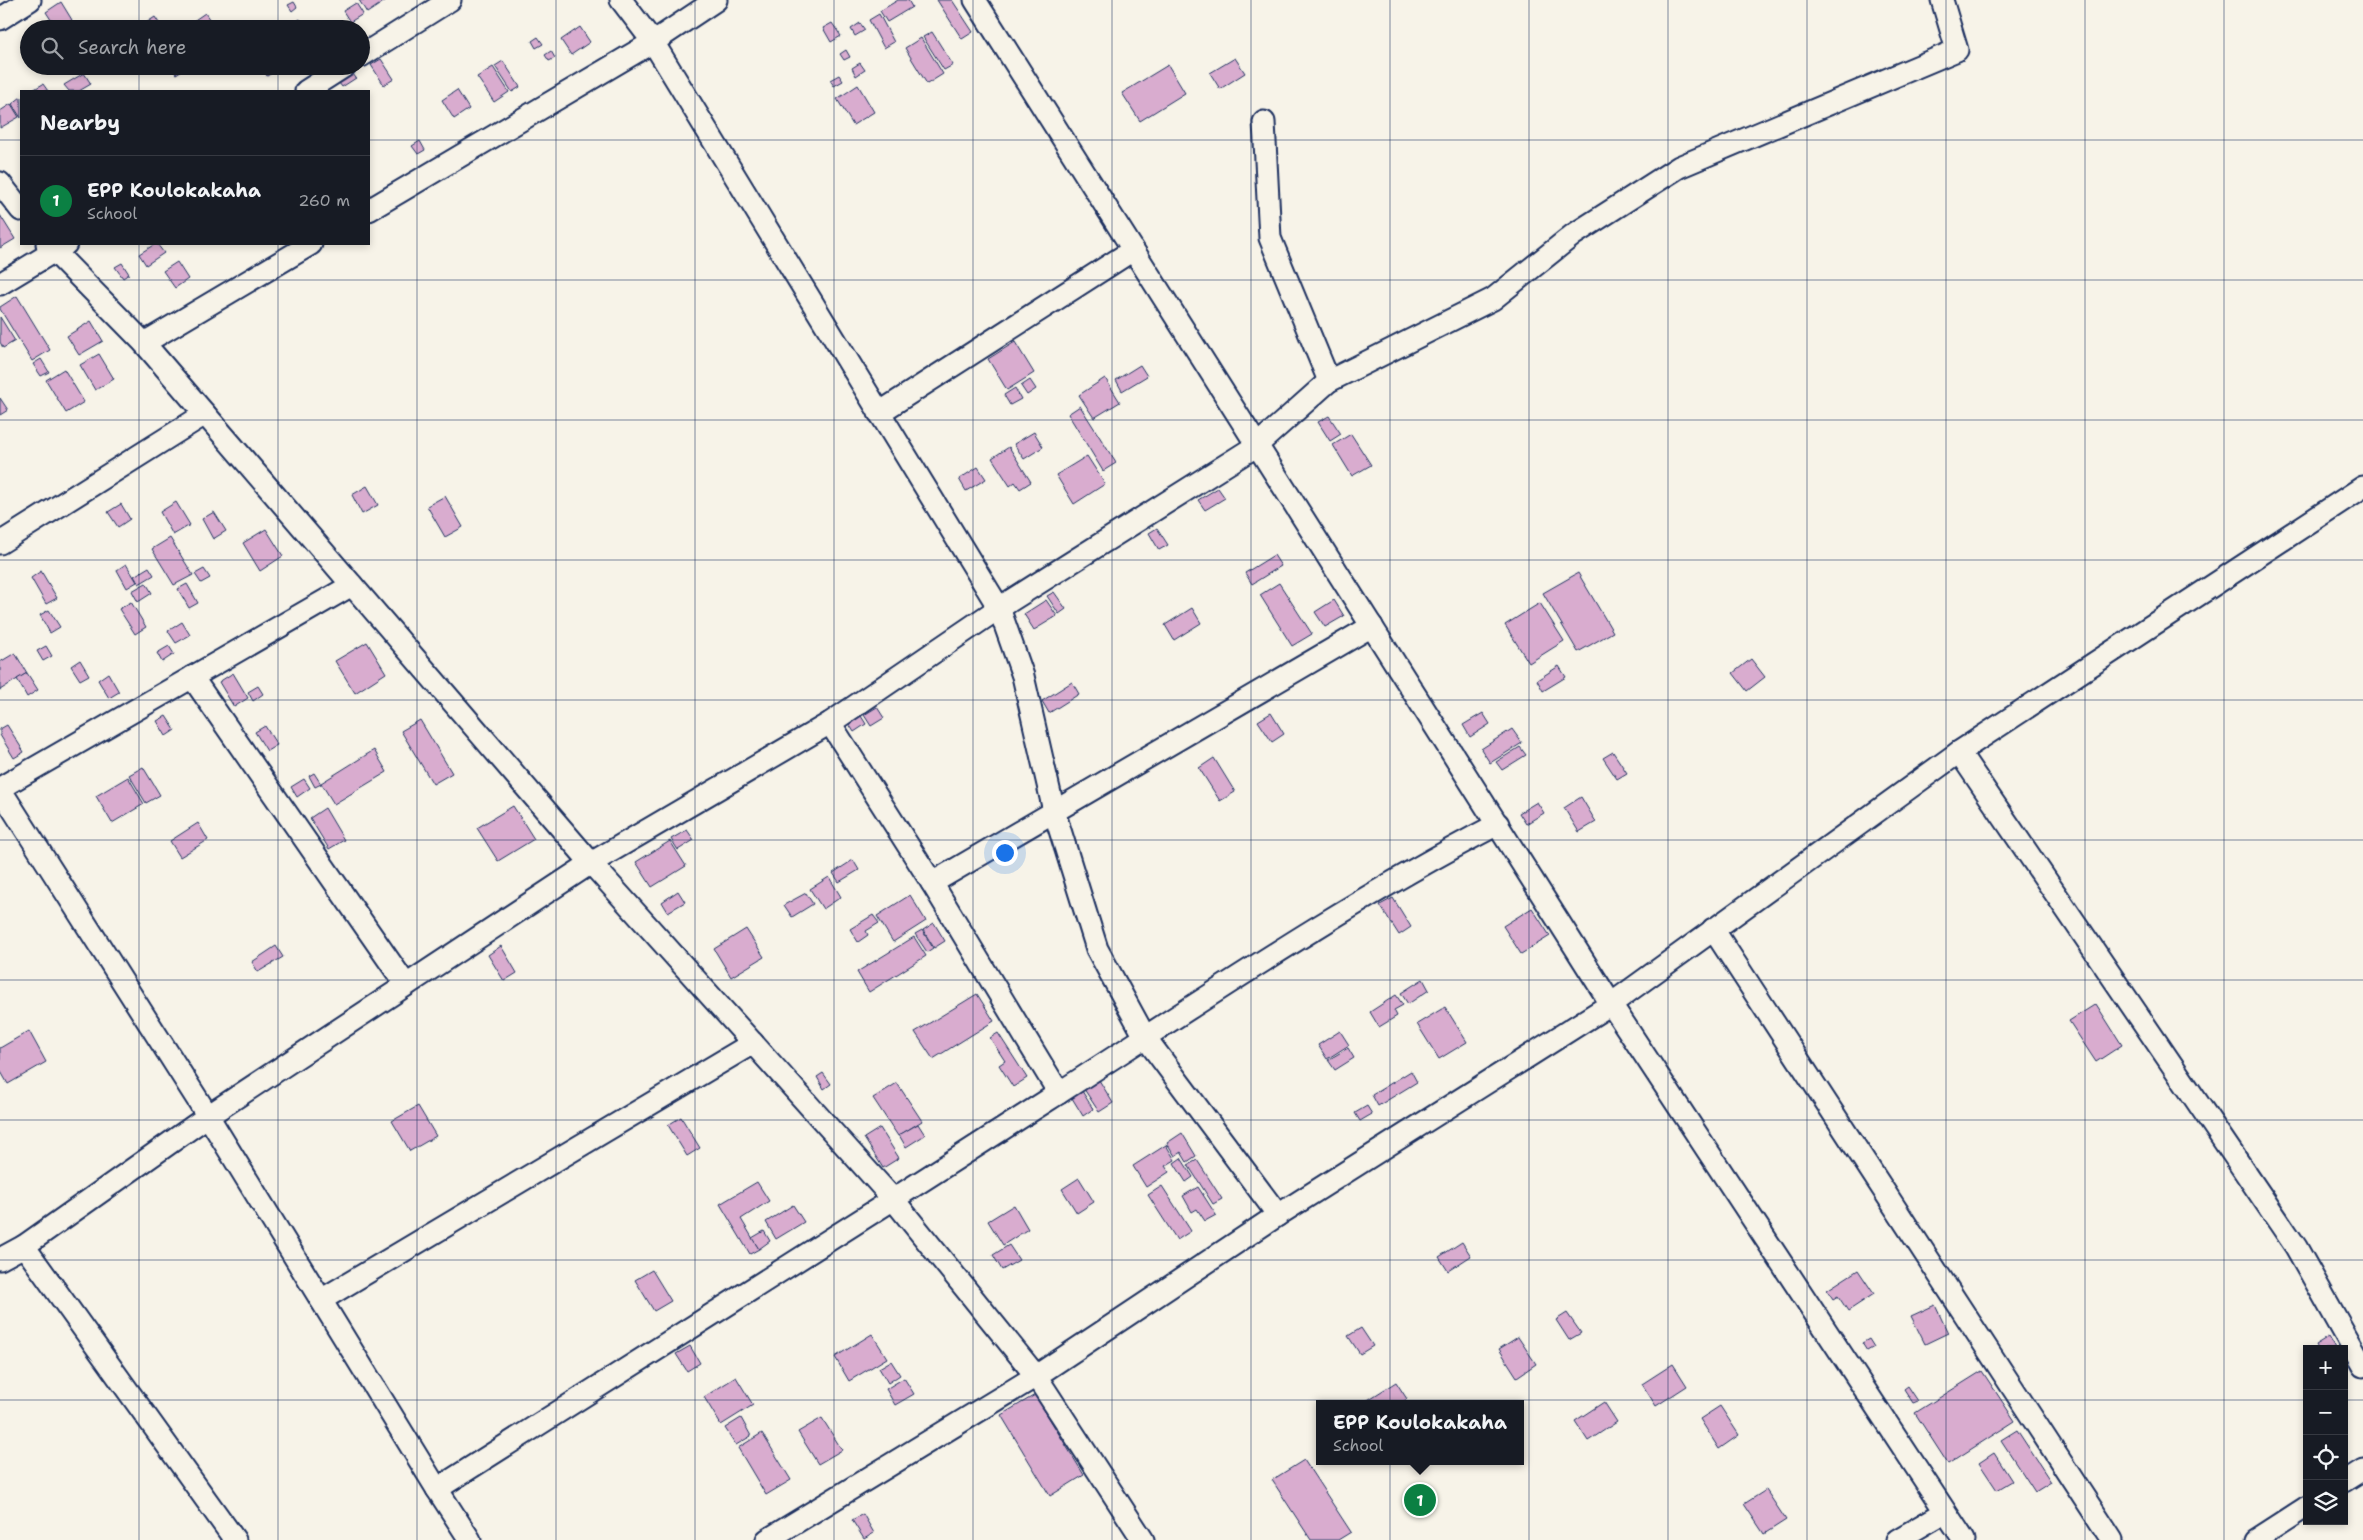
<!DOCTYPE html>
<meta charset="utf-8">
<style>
body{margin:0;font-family:"Shantell Sans",sans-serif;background:#242831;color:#f1f3f6}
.controls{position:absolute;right:15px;bottom:15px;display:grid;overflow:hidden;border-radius:0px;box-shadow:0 2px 8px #0003}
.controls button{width:45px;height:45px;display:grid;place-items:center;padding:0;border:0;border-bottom:1px solid #363941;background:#171b24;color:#f1f3f6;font:25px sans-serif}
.you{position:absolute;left:1004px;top:852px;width:18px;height:18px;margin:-12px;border:4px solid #fff;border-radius:50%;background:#1a73e8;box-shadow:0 0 0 8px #1a73e833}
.badge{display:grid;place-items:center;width:32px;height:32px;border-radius:50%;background:#0b8043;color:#fff;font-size:16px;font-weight:700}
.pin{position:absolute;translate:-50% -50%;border:2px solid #fff;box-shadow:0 1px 5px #0006}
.popup{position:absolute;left:1316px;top:1400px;width:208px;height:65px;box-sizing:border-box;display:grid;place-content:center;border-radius:0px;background:#171b24;filter:drop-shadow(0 1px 4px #0005);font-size:16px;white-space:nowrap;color:#9ea1a6}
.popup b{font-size:19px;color:#f1f3f6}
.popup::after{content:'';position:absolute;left:50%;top:100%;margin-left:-10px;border:10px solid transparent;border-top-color:#171b24}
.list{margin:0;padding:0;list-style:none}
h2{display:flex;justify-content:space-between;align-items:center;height:65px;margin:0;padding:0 20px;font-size:21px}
h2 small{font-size:16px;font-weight:400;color:#9ea1a6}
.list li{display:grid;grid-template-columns:32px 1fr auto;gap:15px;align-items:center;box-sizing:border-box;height:90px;padding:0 20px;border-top:1px solid #363941}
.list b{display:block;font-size:19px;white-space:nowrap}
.list p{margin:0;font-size:16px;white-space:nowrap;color:#9ea1a6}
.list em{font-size:16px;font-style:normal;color:#9ea1a6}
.icon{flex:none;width:28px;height:28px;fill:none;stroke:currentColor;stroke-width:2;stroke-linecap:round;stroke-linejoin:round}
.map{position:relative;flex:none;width:2363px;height:1540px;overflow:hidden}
.search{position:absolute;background:#171b24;box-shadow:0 2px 8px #0003;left:20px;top:20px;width:350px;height:55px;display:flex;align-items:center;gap:12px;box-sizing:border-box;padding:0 18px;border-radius:28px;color:#9ea1a6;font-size:19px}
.panel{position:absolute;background:#171b24;box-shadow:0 2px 8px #0003;left:20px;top:90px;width:350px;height:155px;border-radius:0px}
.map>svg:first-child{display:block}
</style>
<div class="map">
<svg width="2363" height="1540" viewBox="0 0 2363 1540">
<rect width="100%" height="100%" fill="#f7f3e8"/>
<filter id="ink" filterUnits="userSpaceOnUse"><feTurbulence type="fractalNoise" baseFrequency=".02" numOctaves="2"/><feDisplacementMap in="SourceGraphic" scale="10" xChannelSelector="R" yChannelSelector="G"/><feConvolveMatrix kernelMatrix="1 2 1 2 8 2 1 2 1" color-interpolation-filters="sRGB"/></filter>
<g filter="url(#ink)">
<g fill="#d9accf" stroke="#1b2f5e">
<polygon points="359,0 385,0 385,1 367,13"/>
<polygon points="898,0 908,0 912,7 887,22 880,11"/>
<polygon points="937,0 952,0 973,32 962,39"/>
<polygon points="61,2 72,20 57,29 46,12"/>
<polygon points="294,2 297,7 292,11 288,5"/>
<polygon points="356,3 363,14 350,22 343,11"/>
<polygon points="205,13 212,23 203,29 188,29 186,26"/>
<polygon points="879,14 894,42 884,48 869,20"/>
<polygon points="155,17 163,29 150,29 146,23"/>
<polygon points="300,19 304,26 298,29 294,23"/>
<polygon points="832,23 841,36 831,42 823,28"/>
<polygon points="860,23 865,30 855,36 851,29"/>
<polygon points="580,27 590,42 571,55 561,40"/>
<polygon points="932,32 953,65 944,70 923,37"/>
<polygon points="538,37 543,44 536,48 532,41"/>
<polygon points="921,38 943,74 927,84 905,48"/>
<polygon points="846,50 850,57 844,60 840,54"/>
<polygon points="551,51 555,58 549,61 545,55"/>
<polygon points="1235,58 1245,73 1220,89 1210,73"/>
<polygon points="381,59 394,79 384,85 371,65"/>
<polygon points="503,61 520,87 512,92 495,66"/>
<polygon points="860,63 865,70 856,76 852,68"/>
<polygon points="1168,65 1185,93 1140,121 1122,93"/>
<polygon points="170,66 183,66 184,69 176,74"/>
<polygon points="261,66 274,66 277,70 267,76"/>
<polygon points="493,67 509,92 494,102 477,77"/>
<polygon points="350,70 356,78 342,87 336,79"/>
<polygon points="84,73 91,84 79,91 69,91 64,85"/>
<polygon points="839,75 843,81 834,86 830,80"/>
<polygon points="43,84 48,91 31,91"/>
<polygon points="858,85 874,112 853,125 837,99"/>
<polygon points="457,90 469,109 454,119 442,100"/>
<polygon points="21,97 21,118 12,104"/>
<polygon points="11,104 19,117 0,128 0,111"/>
<polygon points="420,141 425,150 418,154 412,146"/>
<polygon points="0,215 15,239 0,248"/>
<polygon points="155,244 157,244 164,253 146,265 139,254"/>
<polygon points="177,262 188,279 175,288 163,271"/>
<polygon points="122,263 129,274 123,278 115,267"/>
<polygon points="17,296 50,350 32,361 0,309 0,307"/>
<polygon points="0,317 15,341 3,348 0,342"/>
<polygon points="91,321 103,341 79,355 67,336"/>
<polygon points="1015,342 1034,373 1007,390 988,359"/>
<polygon points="99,354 114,379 95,390 80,365"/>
<polygon points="41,359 49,372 41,376 33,364"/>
<polygon points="1140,365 1147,376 1122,391 1116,380"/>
<polygon points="64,369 84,402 66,413 46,380"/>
<polygon points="1105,378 1120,402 1094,418 1079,395"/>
<polygon points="1030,380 1036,389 1027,395 1021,386"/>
<polygon points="1015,388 1021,399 1010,405 1004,395"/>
<polygon points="0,398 8,410 0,415"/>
<polygon points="1080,406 1116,463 1103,471 1068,414"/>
<polygon points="1329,416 1341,434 1330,441 1318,422"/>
<polygon points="1034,432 1043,447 1024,459 1014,444"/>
<polygon points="1351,434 1371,465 1352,476 1333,445"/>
<polygon points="1009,447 1031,482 1020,489 1015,482 1010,486 992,458"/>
<polygon points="1087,456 1105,484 1074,504 1056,475"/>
<polygon points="978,467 986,479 966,491 959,479"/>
<polygon points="367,486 378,505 362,514 352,495"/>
<polygon points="1218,488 1225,498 1205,510 1198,500"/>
<polygon points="445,496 463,527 445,537 427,506"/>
<polygon points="176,502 190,525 173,535 160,512"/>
<polygon points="121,504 130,519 118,527 108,512"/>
<polygon points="214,512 226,531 213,539 202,519"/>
<polygon points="1157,528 1168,545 1159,550 1149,533"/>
<polygon points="266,529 283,556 260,571 243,543"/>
<polygon points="170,538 193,575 174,585 152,549"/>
<polygon points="1274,555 1281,566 1252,584 1245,573"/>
<polygon points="126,564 137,582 127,588 117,570"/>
<polygon points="149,567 154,575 139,584 134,576"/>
<polygon points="204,569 210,578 201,583 195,574"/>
<polygon points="41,571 57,598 46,604 31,578"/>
<polygon points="1578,573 1613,632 1578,652 1543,593"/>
<polygon points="146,583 152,593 138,602 132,591"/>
<polygon points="1279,583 1312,634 1292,646 1260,595"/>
<polygon points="187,584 198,603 189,608 178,589"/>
<polygon points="1054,592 1066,609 1059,614 1047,596"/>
<polygon points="1046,600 1057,616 1034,630 1024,614"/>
<polygon points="1334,600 1344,616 1325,627 1315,612"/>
<polygon points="131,602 146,627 135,634 119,609"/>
<polygon points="1540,603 1564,641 1529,663 1505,625"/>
<polygon points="1192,608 1201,623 1174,640 1165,625"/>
<polygon points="49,610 60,627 50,633 40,615"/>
<polygon points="182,622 190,635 176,643 168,631"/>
<polygon points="367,642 386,673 355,693 335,661"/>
<polygon points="46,646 52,656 43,661 37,651"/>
<polygon points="169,646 174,654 162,662 157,653"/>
<polygon points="15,653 27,673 0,690 0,662"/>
<polygon points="1751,659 1765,677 1747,691 1733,673"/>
<polygon points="80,660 89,675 80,680 71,666"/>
<polygon points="1559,666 1566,677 1543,691 1537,680"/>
<polygon points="27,673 38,690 27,697 17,679"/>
<polygon points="108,673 119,692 109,698 98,680"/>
<polygon points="233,673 248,698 234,707 219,682"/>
<polygon points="1072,682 1079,694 1049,713 1042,701"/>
<polygon points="258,686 263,694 253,701 248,692"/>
<polygon points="877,707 884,718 871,726 864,715"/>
<polygon points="1271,713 1284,734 1272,742 1258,721"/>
<polygon points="1483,713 1490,724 1470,737 1463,725"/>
<polygon points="166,716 175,730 166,736 157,721"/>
<polygon points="861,716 866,724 854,732 849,724"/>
<polygon points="420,720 452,773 433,784 401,731"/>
<polygon points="7,725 24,752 14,758 0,735 0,729"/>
<polygon points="265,726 277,745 267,751 255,732"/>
<polygon points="1512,729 1522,743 1490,763 1481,749"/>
<polygon points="1520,747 1526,755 1502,770 1496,762"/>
<polygon points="374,750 387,772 334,804 321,783"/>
<polygon points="1613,752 1627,773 1617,779 1603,758"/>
<polygon points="1214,758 1235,792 1220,801 1199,768"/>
<polygon points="143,767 160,795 146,803 129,775"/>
<polygon points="314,773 321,784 315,787 309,776"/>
<polygon points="128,777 144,804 112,823 96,796"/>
<polygon points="304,779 310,788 297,797 291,787"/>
<polygon points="1581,797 1596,822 1579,832 1564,808"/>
<polygon points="1537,802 1544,813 1526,824 1519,813"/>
<polygon points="513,806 534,839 498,861 477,828"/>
<polygon points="325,808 344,840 329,849 310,818"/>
<polygon points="198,823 208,840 180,857 170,841"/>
<polygon points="687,830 694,840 678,850 671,839"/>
<polygon points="670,841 686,866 652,887 636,862"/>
<polygon points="853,860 859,870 839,882 833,873"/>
<polygon points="829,877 841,897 823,909 810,889"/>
<polygon points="678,891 685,902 668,912 662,902"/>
<polygon points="806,893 813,904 792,917 784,905"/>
<polygon points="910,895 926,921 893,942 877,916"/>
<polygon points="1393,898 1411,927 1399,935 1380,905"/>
<polygon points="1532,908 1550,936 1521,954 1503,926"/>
<polygon points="873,915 879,923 866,931 868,935 858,942 850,929"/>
<polygon points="934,923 945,941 934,948 923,930"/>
<polygon points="746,929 764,957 731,977 714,949"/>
<polygon points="922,930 933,948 927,952 915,934"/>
<polygon points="914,937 926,956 869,992 857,972"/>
<polygon points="276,946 283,957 258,972 252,962"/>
<polygon points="501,946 517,973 504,981 488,955"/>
<polygon points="1423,979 1429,990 1408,1004 1401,993"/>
<polygon points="977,994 994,1021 933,1059 915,1032"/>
<polygon points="1396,995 1403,1005 1394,1010 1397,1016 1379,1027 1370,1012"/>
<polygon points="2096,1004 2122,1045 2096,1062 2069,1021"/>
<polygon points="1445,1007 1467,1042 1439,1059 1417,1024"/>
<polygon points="29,1031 46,1062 8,1084 0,1070 0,1048"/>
<polygon points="1340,1031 1349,1045 1327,1059 1318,1045"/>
<polygon points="998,1033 1027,1078 1013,1087 999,1065 1005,1061 990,1038"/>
<polygon points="1348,1048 1354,1058 1335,1070 1328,1060"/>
<polygon points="1411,1071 1417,1082 1378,1106 1372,1095"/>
<polygon points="823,1073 831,1084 824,1089 817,1077"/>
<polygon points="1099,1080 1113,1103 1099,1112 1084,1089"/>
<polygon points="897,1083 922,1121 898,1136 873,1098"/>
<polygon points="1082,1091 1093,1109 1083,1116 1072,1098"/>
<polygon points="418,1106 436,1136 410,1151 392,1121"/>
<polygon points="1367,1106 1372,1114 1360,1121 1355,1113"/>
<polygon points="681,1117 700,1148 687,1156 668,1125"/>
<polygon points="918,1124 925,1135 906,1147 899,1135"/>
<polygon points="880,1128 899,1158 883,1168 864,1138"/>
<polygon points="1182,1133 1196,1156 1187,1162 1181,1152 1175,1156 1167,1143"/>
<polygon points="1166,1145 1175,1160 1165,1166 1169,1172 1146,1187 1133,1166"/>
<polygon points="1181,1158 1193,1177 1186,1182 1174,1163"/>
<polygon points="1197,1160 1222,1199 1213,1204 1188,1165"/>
<polygon points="1079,1178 1094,1202 1077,1213 1062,1189"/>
<polygon points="757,1182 769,1201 741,1219 759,1249 750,1254 720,1204"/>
<polygon points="1162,1186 1191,1231 1177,1240 1148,1195"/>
<polygon points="1198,1187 1216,1215 1205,1221 1197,1209 1192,1212 1183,1196"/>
<polygon points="793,1205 804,1222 776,1239 766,1222"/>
<polygon points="1014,1205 1028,1229 1003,1245 988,1221"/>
<polygon points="764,1231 770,1241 759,1249 752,1238"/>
<polygon points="1462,1242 1471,1256 1448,1271 1439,1257"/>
<polygon points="1009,1245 1019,1260 1002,1270 993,1255"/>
<polygon points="652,1270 671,1301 654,1311 635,1280"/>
<polygon points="1858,1270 1874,1294 1848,1311 1838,1296 1833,1299 1827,1290"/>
<polygon points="1935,1305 1948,1333 1925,1344 1911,1316"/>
<polygon points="1567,1313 1581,1333 1569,1340 1556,1320"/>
<polygon points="1361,1328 1373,1346 1360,1354 1348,1336"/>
<polygon points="872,1334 887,1358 849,1381 835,1357"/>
<polygon points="1518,1337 1536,1364 1517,1377 1499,1349"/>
<polygon points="2328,1337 2335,1349 2317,1349 2315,1345"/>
<polygon points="1869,1339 1874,1347 1867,1351 1862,1343"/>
<polygon points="690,1346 700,1363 687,1371 676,1354"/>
<polygon points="891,1361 900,1375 888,1383 879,1368"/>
<polygon points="1673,1364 1687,1386 1656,1406 1642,1384"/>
<polygon points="1982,1371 2015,1421 1948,1464 1915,1413"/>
<polygon points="736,1377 753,1405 721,1425 704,1397"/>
<polygon points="904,1378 914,1394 895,1405 886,1389"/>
<polygon points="1396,1382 1407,1399 1400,1404 1363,1403"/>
<polygon points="1908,1386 1918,1401 1913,1403 1904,1389"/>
<polygon points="1035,1395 1084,1475 1050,1496 1001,1415"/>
<polygon points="1604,1402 1617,1422 1588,1441 1575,1421"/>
<polygon points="1720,1406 1739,1435 1719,1449 1700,1419"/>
<polygon points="741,1418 751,1436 736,1445 725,1428"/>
<polygon points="822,1418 842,1450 818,1464 798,1432"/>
<polygon points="2017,1430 2051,1482 2035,1492 2001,1440"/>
<polygon points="762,1433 791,1480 766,1495 738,1448"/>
<polygon points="1994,1453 2012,1481 1997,1490 1979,1463"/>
<polygon points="1304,1460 1351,1532 1338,1540 1311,1540 1272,1480"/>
<polygon points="1766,1490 1786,1520 1764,1534 1744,1504"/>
<polygon points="863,1514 874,1533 864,1539 852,1520"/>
</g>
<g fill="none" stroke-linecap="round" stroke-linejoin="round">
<g stroke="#1b2f5e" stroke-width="25">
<g id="minor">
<polyline points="621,0 653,42 999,608 1023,676 1054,811 1097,949 1145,1037 1278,1215"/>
<polyline points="975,0 1611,1004 1964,1540"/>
<polyline points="0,19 30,0"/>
<polyline points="361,56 450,0"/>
<polyline points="306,91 345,66"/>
<polyline points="1264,122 1270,238 1329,381"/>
<polyline points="0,183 21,210"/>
<polyline points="369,210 653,42 716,0"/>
<polyline points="47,244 144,343 591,863 893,1199 1036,1376 1143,1540"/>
<polyline points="0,284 66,244"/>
<polyline points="144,343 311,244"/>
<polyline points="879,413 1133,250"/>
<polyline points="0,543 205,414"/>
<polyline points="192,677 406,985"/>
<polyline points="830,723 932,883 1059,1093"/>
<polyline points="1959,752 2296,1247 2363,1366"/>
<polyline points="0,788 352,585"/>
<polyline points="0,789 208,1116 437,1489 470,1540"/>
<polyline points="932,883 1372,626"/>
<polyline points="1713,929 2112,1540"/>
<polyline points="24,1246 235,1540"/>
<polyline points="0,1259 24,1246 208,1116 591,863 830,723 999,608 1256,446 1329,381 1493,299 1573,235 1679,167 1957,50 1942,0"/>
<polyline points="321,1300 753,1043"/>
<polyline points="2344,1482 2363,1470"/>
<path d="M437,1489C640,1360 845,1231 1048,1100C1196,1005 1342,905 1498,824"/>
<polyline points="767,1540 1036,1376 1278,1215 1611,1004 1959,752 2363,487"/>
<polyline points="1897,1540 1945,1512"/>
<polyline points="2256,1540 2307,1507"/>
</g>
</g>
<use href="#minor" stroke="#f7f3e8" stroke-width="21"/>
</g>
</g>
<path fill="none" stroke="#1b2f5e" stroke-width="1" stroke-opacity="0.55" d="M139,0V29M278,0V29M417,0V1540M556,0V1540M695,0V1540M834,0V1540M973,0V1540M1112,0V1540M1251,0V1540M1390,0V1540M1529,0V1540M1668,0V1540M1807,0V1540M1946,0V1540M2085,0V1540M2224,0V1540M139,66V91M278,66V91M0,140H21M369,140H2363M139,244V1540M278,244V1540M0,280H2363M0,420H2363M0,560H2363M0,700H2363M0,840H2363M0,980H2363M0,1120H2363M0,1260H2363M0,1400H2307M2344,1400H2363"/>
</svg>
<div class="controls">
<button>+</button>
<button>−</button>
<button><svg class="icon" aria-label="locate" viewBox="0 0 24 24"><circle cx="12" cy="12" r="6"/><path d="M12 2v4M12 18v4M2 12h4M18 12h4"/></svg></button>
<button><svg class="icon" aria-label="layers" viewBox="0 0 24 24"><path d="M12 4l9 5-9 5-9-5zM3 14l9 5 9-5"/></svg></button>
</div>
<div class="you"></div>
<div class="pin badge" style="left:1420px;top:1500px">1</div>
<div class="popup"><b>EPP Koulokakaha</b>School</div>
<div class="search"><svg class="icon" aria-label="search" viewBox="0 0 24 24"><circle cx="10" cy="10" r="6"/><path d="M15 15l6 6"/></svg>Search here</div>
<section class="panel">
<h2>Nearby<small></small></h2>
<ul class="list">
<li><span class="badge">1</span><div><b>EPP Koulokakaha</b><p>School</p></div><em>260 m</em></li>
</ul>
</section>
</div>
